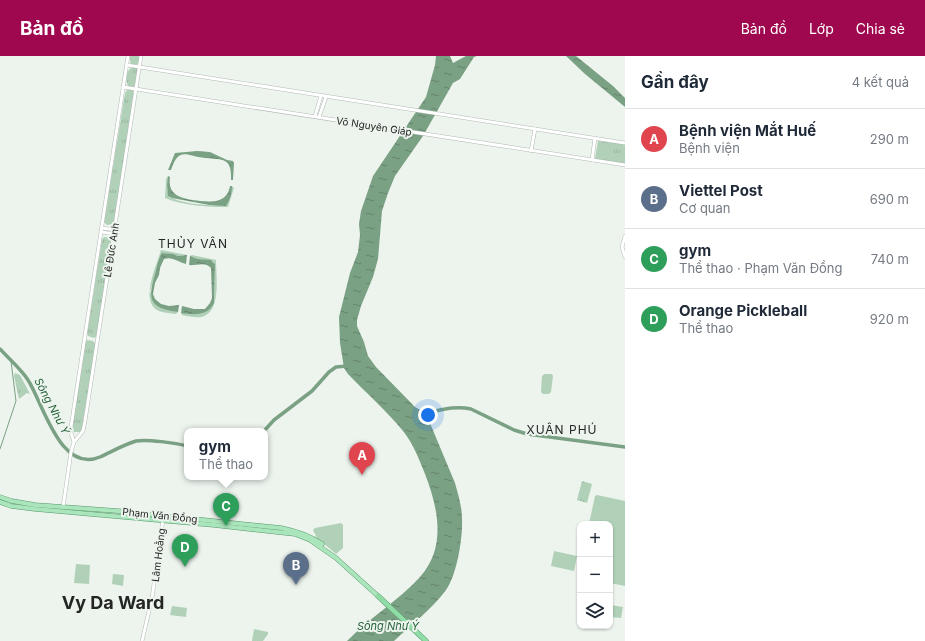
<!DOCTYPE html>
<html lang="vi">
<meta charset="utf-8">
<style>
body{margin:0;font-family:Inter,sans-serif;background:#f2f2f3;color:#1f2937}
.controls{position:absolute;right:12px;bottom:12px;display:grid;overflow:hidden;border-radius:8px;box-shadow:0 1px 3px #0004}
.controls button{width:36px;height:36px;display:grid;place-items:center;padding:0;border:0;border-bottom:1px solid #e0e1e3;background:#fff;color:#1f2937;font:20px sans-serif}
.you{position:absolute;left:428px;top:359px;width:14px;height:14px;margin:-10px;border:3px solid #fff;border-radius:50%;background:#1a73e8;box-shadow:0 0 0 6px #1a73e833}
.badge{display:grid;place-items:center;width:26px;height:26px;border-radius:50%;background:#9f074f;color:#fff;font-size:13px;font-weight:700}
.pin{position:absolute;translate:-50% -33px;filter:drop-shadow(0 1px 2px #0008)}
.pin::after{content:'';position:absolute;top:21px;width:14px;height:12px;background:inherit;clip-path:polygon(0 0,100% 0,50% 100%)}
.popup{position:absolute;left:184px;top:372px;width:84px;height:52px;box-sizing:border-box;display:grid;place-content:center;border-radius:8px;background:#fff;filter:drop-shadow(0 1px 3px #0005);font-size:13px;white-space:nowrap;color:#747a83}
.popup b{font-size:15px;color:#1f2937}
.popup::after{content:'';position:absolute;left:50%;top:100%;margin-left:-8px;border:8px solid transparent;border-top-color:#fff}
.list{margin:0;padding:0;list-style:none}
h2{display:flex;justify-content:space-between;align-items:center;height:52px;margin:0;padding:0 16px;font-size:17px}
h2 small{font-size:13px;font-weight:400;color:#747a83}
.list li{display:grid;grid-template-columns:26px 1fr auto;gap:12px;align-items:center;box-sizing:border-box;height:60px;padding:0 16px;border-top:1px solid #e0e1e3}
.list b{display:block;font-size:15px;white-space:nowrap}
.list p{margin:0;font-size:13px;white-space:nowrap;color:#747a83}
.list em{font-size:13px;font-style:normal;color:#747a83}
.icon{flex:none;width:22px;height:22px;fill:none;stroke:currentColor;stroke-width:2;stroke-linecap:round;stroke-linejoin:round}
.map{position:relative;flex:none;width:625px;height:585px;overflow:hidden}
header{display:flex;align-items:center;gap:24px;box-sizing:border-box;height:56px;padding:0 20px;background:#9f074f;color:#fff}
header strong{font-size:19px}
nav{display:flex;gap:22px;margin-inline-start:auto;font-size:14px}
main{display:flex}
aside{flex:1;background:#fff}
.map>svg:first-child{display:block}
</style>
<header>
<strong>Bản đồ</strong>
<nav><a>Bản đồ</a><a>Lớp</a><a>Chia sẻ</a></nav>
</header>
<main>
<div class="map">
<svg width="625" height="585" viewBox="0 0 625 585">
<defs>
<pattern id="grass-tufts" width="24" height="20" patternUnits="userSpaceOnUse"><rect width="24" height="20" fill="#b0d1b8"/><path d="M3 7l-1-3M5 7V3M7 7l1-3M15 17l-1-3M17 17v-4M19 17l1-3" fill="none" stroke="#97b39e"/></pattern>
<pattern id="water-ripples" width="26" height="14" patternUnits="userSpaceOnUse"><rect width="26" height="14" fill="#7ba184"/><path d="M2 4q2-2 4 0t4 0M15 11q2-2 4 0t4 0" fill="none" stroke="#65836c"/></pattern>
</defs>
<rect width="100%" height="100%" fill="#edf4ee"/>
<g fill="url(#grass-tufts)">
<polygon points="130,0 141,0 139,7 135,9 131,8 130,4"/>
<path d="M131,12H137L138,14L135,29L133,31L128,30C125,24 126,15 131,12Z"/>
<polygon points="128,33 131,33 134,36 114,168 107,169 104,166 125,37"/>
<polygon points="598,85 625,88 625,108 596,104 595,102"/>
<polygon points="104,181 110,182 112,184 97,280 94,282 88,280 87,278 102,183"/>
<polygon points="87,284 93,285 96,288 82,372 80,376 74,376 72,372 85,286"/>
<polygon points="15,317 20,319 30,338 27,337 19,343 14,320"/>
<polygon points="582,425 592,428 587,447 577,444"/>
</g>
<g fill="#b0d1b8">
<path d="M168,120L167,132L169,141C184,148 211,151 227,148L232,130L234,132L228,151C208,151 184,150 165,142L166,123Z"/>
<path d="M161,194L187,199L178,200L164,197L160,203L150,235L157,250L178,256L176,258C170,257 162,257 157,254C140,243 157,209 161,194Z"/>
<path d="M192,199L216,204C216,220 222,257 201,261C195,262 188,260 182,259L181,257H198L214,247L215,208L213,205L198,203L190,200Z"/>
<polygon points="544,318 552,318 553,320 551,336 549,338 543,338 541,336 542,320"/>
<polygon points="597,439 625,445 625,530 610,527 610,468 589,468 595,440"/>
<polygon points="341,467 343,469 343,492 336,498 317,482 313,474 315,472"/>
<polygon points="554,495 577,500 574,515 551,510"/>
<polygon points="76,508 90,509 89,528 74,527"/>
<polygon points="113,518 124,519 123,530 112,528"/>
<polygon points="611,549 623,551 621,562 610,561"/>
<polygon points="172,550 187,552 186,561 170,559"/>
<polygon points="254,573 268,576 268,578 263,585 252,585"/>
</g>
<g fill="url(#water-ripples)">
<path d="M436,0H450L453,7L466,0H477L474,1L460,23L453,27L423,80L395,120L388,137L382,155L378,203L373,221L361,250L357,264V270L364,286L368,300L376,311L415,351L424,356L427,360L455,427C458,438 462,450 462,463C463,481 457,519 446,534C432,553 411,569 394,585H347C369,562 398,545 420,521C447,491 438,452 425,418C419,403 413,387 403,375C386,354 366,337 348,318L344,312L340,287L339,261L350,217L358,196L360,179L359,168L361,155L373,120L426,41L435,9Z"/>
<polygon points="566,0 576,0 613,30 625,42 625,51 585,18"/>
<path d="M197,95L210,96L227,104L233,105L234,107L233,124H231C232,101 223,104 205,102C186,100 179,90 171,114H168L175,97Z"/>
<path d="M168,120L170,121C167,141 184,143 200,145C213,146 227,147 230,130H232C232,137 230,144 226,150L209,149L172,142L168,140L167,129Z"/>
<path d="M162,197L173,198L178,200L187,199L186,208C178,206 172,200 164,203L160,212L159,219L155,227L153,238L155,243L161,248L169,250L179,249L178,256C150,252 147,244 155,218C157,211 158,203 162,197Z"/>
<path d="M190,200L198,203L211,204L215,208L214,247C208,260 193,259 181,257L182,250L194,253H205L210,247L212,242L211,212C205,205 196,210 189,209Z"/>
</g>
<g fill="none" stroke-linecap="round" stroke-linejoin="round">
<polyline stroke="#7ba184" stroke-width="1" points="0,393 16,345 11,305"/>
<g stroke="#7ba184" stroke-width="3.5">
<path d="M0,293C9,303 21,313 28,324C43,347 60,418 100,401C111,396 123,389 136,385C147,383 176,387 187,390"/>
<path d="M421,358C438,355 453,349 471,353L514,374L527,378L625,391"/>
<polyline points="264,375 274,364 312,335 329,316 336,311 347,310"/>
</g>
<g stroke="#b2b9b4" stroke-width="4">
<g id="tertiary">
<polyline points="127,9 625,87"/>
<polyline points="123,31 625,109"/>
<polyline points="315,60 321,40"/>
<polyline points="319,61 326,41"/>
<polyline points="531,95 535,73"/>
<polyline points="592,104 595,82"/>
<polyline points="102,172 115,174"/>
<polyline points="102,176 114,178"/>
<polyline points="625,180 622,191 625,201"/>
<polyline points="74,386 71,377 71,371 128,0"/>
<polyline points="63,451 71,396 74,386 83,375 85,365 141,0"/>
<polyline points="142,585 152,542 163,463"/>
</g>
</g>
<g stroke="#57976a" stroke-width="5">
<g id="primary">
<path d="M0,441L12,445L35,449L118,455L281,472C296,475 309,479 322,488"/>
<polyline points="0,446 11,450 35,453 214,469 295,478 310,484 336,502 378,540"/>
</g>
</g>
<g stroke="#57976a" stroke-width="5.5">
<polyline id="trunk" points="378,540 426,585"/>
</g>
<use href="#tertiary" stroke="#fff" stroke-width="3"/>
<use href="#primary" stroke="#abe5bc" stroke-width="4"/>
<use href="#trunk" stroke="#8fdca6" stroke-width="4.5"/>
</g>
<g text-anchor="middle" stroke-width="4" stroke-linejoin="round" paint-order="stroke">
<g font-size="10" fill="#242624" stroke="#edf4ee">
<text transform="translate(374 70) rotate(9)" y="4">Võ Nguyên Giáp</text>
<text transform="translate(111 194) rotate(-81)" y="4">Lê Đức Anh</text>
<text transform="translate(160 459) rotate(6)" y="4">Phạm Văn Đồng</text>
<text transform="translate(158 499) rotate(-83)" y="4">Lâm Hoằng</text>
</g>
<g font-size="11" font-style="italic" fill="#27633b" stroke="#edf4ee">
<text transform="translate(52 350) rotate(62)" y="4">Sông Như Ý</text>
<text x="388" y="574">Sông Như Ý</text>
</g>
<g font-size="12" letter-spacing="1" fill="#242624" stroke="#edf4ee">
<text x="193" y="192">THỦY VÂN</text>
<text x="562" y="378">XUÂN PHÚ</text>
</g>
<g font-size="18" font-weight="bold" fill="#242624" stroke="#edf4ee">
<text x="113" y="553">Vy Da Ward</text>
</g>
</g>
</svg>
<div class="controls">
<button>+</button>
<button>−</button>
<button><svg class="icon" aria-label="layers" viewBox="0 0 24 24"><path d="M12 4l9 5-9 5-9-5zM3 14l9 5 9-5"/></svg></button>
</div>
<div class="you"></div>
<div class="pin badge" style="left:362px;top:419px;background:#e0444e">A</div>
<div class="pin badge" style="left:296px;top:529px;background:#5c6f8a">B</div>
<div class="pin badge" style="left:226px;top:470px;background:#2e9e5b">C</div>
<div class="popup"><b>gym</b>Thể thao</div>
<div class="pin badge" style="left:185px;top:511px;background:#2e9e5b">D</div>
</div>
<aside>
<h2>Gần đây<small>4 kết quả</small></h2>
<ul class="list">
<li><span class="badge" style="background:#e0444e">A</span><div><b>Bệnh viện Mắt Huế</b><p>Bệnh viện</p></div><em>290 m</em></li>
<li><span class="badge" style="background:#5c6f8a">B</span><div><b>Viettel Post</b><p>Cơ quan</p></div><em>690 m</em></li>
<li><span class="badge" style="background:#2e9e5b">C</span><div><b>gym</b><p>Thể thao · Phạm Văn Đồng</p></div><em>740 m</em></li>
<li><span class="badge" style="background:#2e9e5b">D</span><div><b>Orange Pickleball</b><p>Thể thao</p></div><em>920 m</em></li>
</ul>
</aside>
</main>
